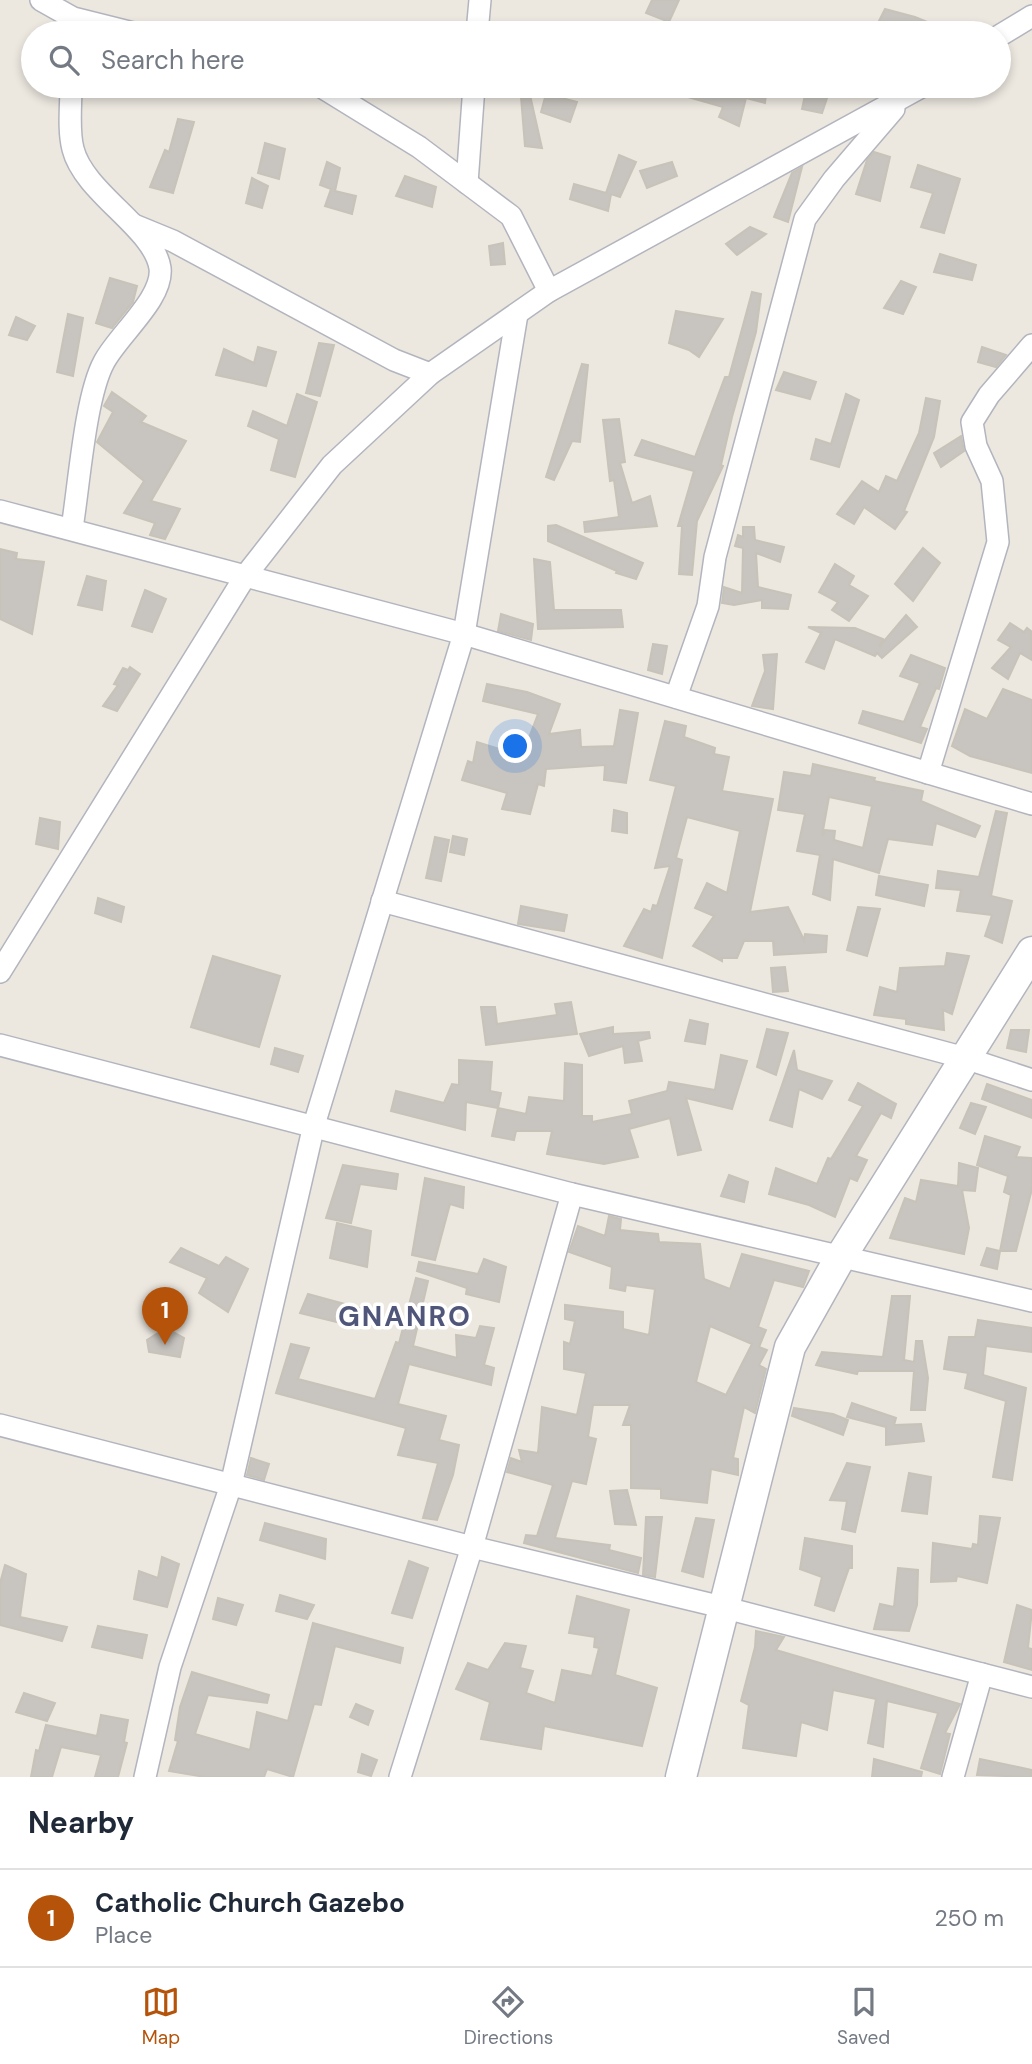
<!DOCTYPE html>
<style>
body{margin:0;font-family:"DM Sans",sans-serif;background:#f2f2f3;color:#1f2937}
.you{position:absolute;left:516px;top:747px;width:24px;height:24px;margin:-18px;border:5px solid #fff;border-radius:50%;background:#1a73e8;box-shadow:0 0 0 10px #1a73e833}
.badge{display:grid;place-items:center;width:46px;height:46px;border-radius:50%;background:#b45309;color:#fff;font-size:23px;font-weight:700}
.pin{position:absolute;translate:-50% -58px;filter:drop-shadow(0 2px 4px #0008)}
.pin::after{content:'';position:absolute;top:37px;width:24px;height:21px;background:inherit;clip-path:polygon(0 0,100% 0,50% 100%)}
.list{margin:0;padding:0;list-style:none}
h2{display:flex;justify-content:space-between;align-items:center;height:91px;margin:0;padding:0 28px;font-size:30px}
h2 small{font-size:23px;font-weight:400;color:#747a83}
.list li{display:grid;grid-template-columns:46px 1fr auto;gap:21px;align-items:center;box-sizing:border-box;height:98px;padding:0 28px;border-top:2px solid #e0e1e3}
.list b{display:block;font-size:26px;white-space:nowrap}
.list p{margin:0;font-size:23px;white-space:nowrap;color:#747a83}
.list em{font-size:23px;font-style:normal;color:#747a83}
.icon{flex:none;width:38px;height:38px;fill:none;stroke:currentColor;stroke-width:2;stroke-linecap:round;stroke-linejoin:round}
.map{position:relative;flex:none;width:1032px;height:1777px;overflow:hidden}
.search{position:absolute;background:#fff;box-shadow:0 4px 10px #0003;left:21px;right:21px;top:21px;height:77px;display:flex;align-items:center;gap:18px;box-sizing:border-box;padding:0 24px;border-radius:38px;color:#747a83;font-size:26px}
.sheet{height:189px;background:#fff}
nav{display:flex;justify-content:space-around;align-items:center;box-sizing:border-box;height:98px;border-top:2px solid #e0e1e3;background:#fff;font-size:19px;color:#747a83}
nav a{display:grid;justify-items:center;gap:4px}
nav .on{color:#b45309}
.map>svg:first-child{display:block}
</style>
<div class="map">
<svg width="1032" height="1777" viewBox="0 0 1032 1777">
<rect width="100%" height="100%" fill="#ece8e0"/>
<g fill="#c8c4bf" stroke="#c8c3b9" stroke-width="2" fill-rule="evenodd">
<polygon points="652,0 679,0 669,22 646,13"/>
<polygon points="885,9 915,17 954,33 897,33 877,25"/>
<polygon points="676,86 699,86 725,93 719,91 720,86 767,86 765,103 746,98 739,126 719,117 723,107 674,93"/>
<polygon points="807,86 831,86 822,113 802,109"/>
<polygon points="546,94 577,102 570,122 541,112"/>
<polygon points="530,95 542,148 525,146 521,97"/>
<polygon points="178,119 194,122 173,193 150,187 165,150 169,152"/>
<polygon points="265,143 285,149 279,179 258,173"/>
<polygon points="874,152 890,157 880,201 856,194 867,160"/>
<polygon points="619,155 636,162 620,197 611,194 608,211 570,199 574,184 606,193"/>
<polygon points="327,162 340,168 335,191 356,196 352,214 325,206 331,189 320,185"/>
<polygon points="672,162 677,176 647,188 640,171"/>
<polygon points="918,165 960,179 944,233 921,227 933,193 911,187"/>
<polygon points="802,167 788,222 774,217 792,173"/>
<polygon points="405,176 436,187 432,207 396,196"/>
<polygon points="252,178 268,186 262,208 246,203"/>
<polygon points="750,227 766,234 737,255 726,244"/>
<polygon points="503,243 505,264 491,265 489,246"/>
<polygon points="940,254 976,265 972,280 934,272"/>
<polygon points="110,278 137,286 133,302 112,328 96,323"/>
<polygon points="901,281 916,287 903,314 884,308"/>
<polygon points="752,292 761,294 756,332 732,417 721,465 723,466 697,521 692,575 679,574 682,526 678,526 694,471 635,455 642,440 695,457 725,377 729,377"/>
<polygon points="676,311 723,319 699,357 689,350 669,343"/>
<polygon points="68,314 83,318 73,376 57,372"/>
<polygon points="16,317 35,326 27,340 9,335"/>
<polygon points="319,343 334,345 320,396 306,393"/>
<polygon points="258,347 276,352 266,386 216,375 224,349 254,363"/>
<polygon points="982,347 1006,355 996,367 978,362"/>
<polygon points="582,364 588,365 580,442 572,441 554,480 546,477"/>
<polygon points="784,372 816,382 810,399 776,390"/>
<polygon points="112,392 146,416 141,422 186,441 151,501 180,509 165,539 150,535 155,523 124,513 144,481 97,442 113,412 104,406"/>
<polygon points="297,394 317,402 295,477 271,470 279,439 248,426 253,411 287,426"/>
<polygon points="846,394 859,400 839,467 811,459 816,439 831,444"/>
<polygon points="926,398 940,401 934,437 904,511 907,512 895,529 864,507 854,524 837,514 862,481 879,492 886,476 897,481 919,433"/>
<polygon points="619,419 625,462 620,463 632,503 650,496 657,526 585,532 584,522 619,517 614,480 610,481 603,420"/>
<polygon points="961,436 964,451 941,467 934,453"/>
<polygon points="556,525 643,563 636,579 616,573 617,571 548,541 548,526"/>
<polygon points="743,527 754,527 755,540 784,547 780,562 756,553 758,587 791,595 788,609 762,608 762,600 734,605 722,603 724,587 742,593 743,548 735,546 738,535 743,537"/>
<polygon points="923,548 940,563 913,601 895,584"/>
<polygon points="0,549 17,553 16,559 44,562 32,634 0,619"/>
<polygon points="534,559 550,562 554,610 621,610 623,627 538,629"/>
<polygon points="835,564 854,576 849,585 868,596 849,621 832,610 838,602 819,592"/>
<polygon points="87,576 106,581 102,610 78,605"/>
<polygon points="145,590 166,599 152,632 132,626"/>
<polygon points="501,614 533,624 531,640 498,631"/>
<polygon points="906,615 917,627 882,658 877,653 875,656 835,639 824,669 806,662 821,633 808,627 855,628 883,639 879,647"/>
<polygon points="1010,623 1024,632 1027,628 1031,631 1032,660 1020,653 1008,679 992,668 1011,647 998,640"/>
<polygon points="653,644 667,646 662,674 648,670"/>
<polygon points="777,654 773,709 752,706 765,671 763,655"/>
<polygon points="911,655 945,668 939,689 936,688 920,727 927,729 921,743 859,723 863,711 904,722 920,683 900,676"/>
<polygon points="130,667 140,674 117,711 103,706 118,685 114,684 123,668 128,670"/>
<polygon points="487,684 527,692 560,704 549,734 580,730 581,747 614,746 620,710 638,713 626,783 604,780 605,765 546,769 544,786 538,784 530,814 502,809 507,793 462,780 468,761 473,763 477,742 522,756 538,714 483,701"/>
<polygon points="1003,689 1032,700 1032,773 970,756 952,746 965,709 987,719"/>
<polygon points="665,721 686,726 684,737 715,748 714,754 729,757 722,791 773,799 750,912 788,907 804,940 805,934 827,936 826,952 774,955 773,941 744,941 737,958 722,958 722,961 693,946 714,916 695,908 707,883 727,893 740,831 687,817 676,858 682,860 662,958 624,946 644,909 651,912 653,905 657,906 670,866 655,868 676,786 650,780"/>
<path d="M813,764L875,778L874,781L923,791L921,801L980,826L975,837L936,823L932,845L888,839L879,873L833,859L830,900L813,894L820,855L797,851L805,814L778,810L784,772L811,776ZM829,797L872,806L863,848L834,840L835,831L825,830L822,836Z"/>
<polygon points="614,810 627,813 627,833 612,831"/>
<polygon points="996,811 1007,813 991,896 1012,901 1002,943 985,936 992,915 957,911 961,890 936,888 938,871 979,877"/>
<polygon points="40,818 60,822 58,849 36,844"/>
<polygon points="453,836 467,839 464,855 450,852"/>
<polygon points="435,837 449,840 441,881 426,878"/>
<polygon points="879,876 928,885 924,906 876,895"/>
<polygon points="98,898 124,907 121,922 95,913"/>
<polygon points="521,906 567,915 564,931 518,924"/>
<polygon points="858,907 880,909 867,956 847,950"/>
<polygon points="947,953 969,956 952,1014 943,1010 944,1030 906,1024 906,1019 874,1015 880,987 897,992 900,968 945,966"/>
<polygon points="213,956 280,976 259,1047 191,1027"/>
<polygon points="785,967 788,991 773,992 771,968"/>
<polygon points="571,1002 577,1034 486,1045 481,1007 495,1007 497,1024 557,1015 555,1004"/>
<polygon points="690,1020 708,1024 705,1044 685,1041"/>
<polygon points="613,1027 613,1034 649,1032 650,1038 638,1041 642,1061 625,1063 623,1046 589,1056 580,1034"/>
<polygon points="767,1029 788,1033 776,1075 757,1067"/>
<polygon points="1011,1030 1029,1030 1026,1052 1007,1048"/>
<polygon points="275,1048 303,1056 298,1072 271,1064"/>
<polygon points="794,1050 797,1070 832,1081 822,1099 799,1089 792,1127 770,1120"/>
<polygon points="721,1055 747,1061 732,1109 686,1098 701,1150 678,1155 670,1118 629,1129 638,1157 604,1164 547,1154 552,1131 516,1131 514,1140 492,1136 498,1108 526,1114 529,1097 564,1101 565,1063 582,1065 582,1116 592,1116 592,1122 632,1114 629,1101 667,1091 669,1082 715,1090"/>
<polygon points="459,1060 492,1062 490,1091 501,1093 498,1108 466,1102 465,1130 391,1111 396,1091 444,1103 452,1084 459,1085"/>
<polygon points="858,1083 896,1104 891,1118 881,1113 856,1156 867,1160 857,1181 850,1178 835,1217 809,1205 769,1194 776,1168 817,1184 828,1158 831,1159 863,1106 849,1100"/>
<polygon points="987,1084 1032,1100 1032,1118 982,1099"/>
<polygon points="971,1103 986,1107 975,1134 960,1128"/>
<polygon points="985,1136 1020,1147 1016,1157 1032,1158 1032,1189 1016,1251 1000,1251 1011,1195 1004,1192 1008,1176 977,1165"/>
<polygon points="959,1163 978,1168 975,1191 962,1190 969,1228 964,1254 890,1238 905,1198 916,1202 921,1180 958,1186"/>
<polygon points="343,1165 398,1174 396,1189 360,1184 351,1223 326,1218"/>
<polygon points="729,1175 748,1182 744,1202 721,1196"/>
<polygon points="425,1178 464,1187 463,1208 450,1204 435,1260 412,1255"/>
<path d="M609,1216L621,1219L620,1230L658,1234L659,1242L700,1244L704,1279L730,1289L742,1254L809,1271L803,1287L774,1280L758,1327L766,1330L759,1347L767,1350L759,1365L766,1369L755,1413L744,1407L733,1458L738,1459V1475L711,1469L707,1503L661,1498V1489L631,1488V1425H623L630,1405H593L588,1437L596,1439L586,1484L572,1481L555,1538L610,1545L609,1550L641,1558L638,1573L524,1543L526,1535L537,1536L553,1485L507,1472L511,1458L522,1462L519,1450L538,1453L542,1407L577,1415L586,1373L564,1369V1342L570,1344L575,1321L565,1319V1305L623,1312V1329L649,1335L655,1289L626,1285L625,1291L610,1288L612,1267L569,1252L578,1226L605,1236ZM710,1326L752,1344L726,1395L696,1382Z"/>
<polygon points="337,1223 371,1231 367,1267 330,1258"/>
<polygon points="181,1248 219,1266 226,1257 248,1269 228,1312 199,1293 207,1278 170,1262"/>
<polygon points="987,1248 1000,1251 997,1269 981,1265"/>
<polygon points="484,1259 506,1267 499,1302 466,1294 467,1288 417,1271 419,1262 478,1274"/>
<polygon points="416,1278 428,1281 413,1346 457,1358 456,1335 476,1338 480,1326 494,1328 484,1365 494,1368 491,1385 409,1364 398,1404 446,1416 439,1440 459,1445 453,1475 437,1520 423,1518 438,1463 398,1455 406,1428 276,1393 291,1344 309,1348 298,1379 375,1399 396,1342 399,1343"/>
<polygon points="308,1294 363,1309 357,1327 300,1313"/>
<polygon points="892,1296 910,1296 904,1360 914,1362 916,1341 922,1341 928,1378 925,1410 911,1410 914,1371 858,1371 857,1374 816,1365 822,1352 883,1357"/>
<polygon points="978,1320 1032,1328 1032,1352 986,1346 983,1375 1026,1388 1012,1480 993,1477 1006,1401 965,1388 968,1373 944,1369 949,1337 975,1337"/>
<polygon points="166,1328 184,1338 180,1357 149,1352 147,1340"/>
<polygon points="852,1403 896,1418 894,1425 921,1424 924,1441 886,1445 886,1427 847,1417"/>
<polygon points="794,1408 833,1414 848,1420 843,1435 792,1416"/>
<polygon points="251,1458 269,1464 264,1480 247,1475"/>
<polygon points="847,1463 870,1467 855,1532 842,1529 847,1501 830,1500"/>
<polygon points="909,1473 931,1477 927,1514 902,1511"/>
<polygon points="627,1490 636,1525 615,1524 610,1491"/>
<polygon points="980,1516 1000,1518 987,1583 957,1576 956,1581 931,1582 933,1543 972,1549 973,1544 978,1545"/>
<polygon points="646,1517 662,1517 655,1577 643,1575"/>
<polygon points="696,1518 714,1520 703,1577 682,1571"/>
<polygon points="265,1523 326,1539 325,1559 260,1540"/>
<polygon points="805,1538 852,1546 852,1568 849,1568 834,1611 815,1605 822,1577 800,1569"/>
<polygon points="162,1557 179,1564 167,1607 134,1599 139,1571 158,1578"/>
<polygon points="409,1561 428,1568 412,1618 392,1613"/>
<polygon points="5,1565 26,1574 20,1617 67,1627 62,1641 0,1625 0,1583"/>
<polygon points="898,1568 918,1570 917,1605 909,1631 874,1629 880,1604 894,1607"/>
<polygon points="280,1595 314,1605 307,1619 276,1611"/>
<polygon points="577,1596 629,1610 615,1675 657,1688 642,1746 544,1726 541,1749 481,1739 490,1702 456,1689 468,1663 488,1670 505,1643 526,1646 520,1668 533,1671 526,1693 555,1703 562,1670 592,1676 599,1648 594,1647 595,1637 569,1633"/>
<polygon points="218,1598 243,1605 236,1625 213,1619"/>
<polygon points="1017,1605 1032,1610 1028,1648 1032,1649 1032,1670 1004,1662"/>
<polygon points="313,1623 403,1648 400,1663 335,1646 321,1705 314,1704 293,1777 267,1769 264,1777 205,1777 169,1771 178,1741 175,1740 180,1707 192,1672 269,1695 267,1703 208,1695 195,1734 250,1750 257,1712 288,1721"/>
<polygon points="98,1626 147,1635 142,1658 92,1647"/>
<polygon points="756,1631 784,1637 776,1650 960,1704 945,1733 950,1734 940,1774 921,1768 938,1713 887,1701 883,1747 868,1743 876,1699 833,1690 827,1730 801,1722 796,1756 743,1748 749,1705 741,1701 755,1647"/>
<polygon points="24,1693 55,1703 47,1721 16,1712"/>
<polygon points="356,1704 373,1711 368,1725 350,1717"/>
<polygon points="101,1715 128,1720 124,1742 127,1743 118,1777 95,1777 101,1755 61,1747 52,1777 31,1777 36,1750 39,1751 46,1725 97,1736"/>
<polygon points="362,1754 377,1760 371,1776 358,1772"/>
<polygon points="874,1759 922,1772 921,1777 872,1777"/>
<polygon points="980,1759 1032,1770 1031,1777 977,1775"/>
</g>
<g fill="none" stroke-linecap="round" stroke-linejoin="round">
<g stroke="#b3b5be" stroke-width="24">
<g id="minor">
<polyline points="41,0 73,18 133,33"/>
<polyline points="477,33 480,0"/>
<polyline points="999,36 1032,16"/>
<path d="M71,86C71,105 68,130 73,149C84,193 154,228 160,268C164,298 118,335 104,362C85,397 79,486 72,528"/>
<polyline points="320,86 419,147 511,216 549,291"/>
<polyline points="467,183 474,86"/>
<polyline points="134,225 173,241 394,360 430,374"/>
<polyline points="0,511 464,634 1032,804"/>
<polyline points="676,697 708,606 715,557 805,219 834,179 894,109"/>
<polyline points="928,773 998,542 992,481 976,446 972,422 989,395 1032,345"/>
<polyline points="382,901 965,1058 1032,1080"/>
<polyline points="0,972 246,575 332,465 430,374 549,291 923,86"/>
<polyline points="0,1045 572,1194 1032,1301"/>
<polyline points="0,1425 472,1547 722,1607 1032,1687"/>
<polyline points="145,1777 170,1667 231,1485 314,1125 464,634 517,314"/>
<polyline points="400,1777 472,1547 572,1194"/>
<polyline points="953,1777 982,1674"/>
</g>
</g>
<g stroke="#b3b5be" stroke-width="33">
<polyline id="secondary" points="681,1777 790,1347 840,1258 1032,952"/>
</g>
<use href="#minor" stroke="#fff" stroke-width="21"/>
<use href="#secondary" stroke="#fff" stroke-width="30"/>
</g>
<g text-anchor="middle" stroke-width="7" stroke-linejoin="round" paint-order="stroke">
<g font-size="28" font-weight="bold" letter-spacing="2" fill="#505679" stroke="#fff">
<text x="405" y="1326">GNANRO</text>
</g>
</g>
</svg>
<div class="you"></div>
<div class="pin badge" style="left:165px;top:1345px">1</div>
<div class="search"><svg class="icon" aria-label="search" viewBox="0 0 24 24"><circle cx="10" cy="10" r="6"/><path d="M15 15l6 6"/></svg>Search here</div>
</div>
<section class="sheet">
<h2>Nearby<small></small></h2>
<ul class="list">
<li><span class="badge">1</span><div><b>Catholic Church Gazebo</b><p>Place</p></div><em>250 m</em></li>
</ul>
</section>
<nav>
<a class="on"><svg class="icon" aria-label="map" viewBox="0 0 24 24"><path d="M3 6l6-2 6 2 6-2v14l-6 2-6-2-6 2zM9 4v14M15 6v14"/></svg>Map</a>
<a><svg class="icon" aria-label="directions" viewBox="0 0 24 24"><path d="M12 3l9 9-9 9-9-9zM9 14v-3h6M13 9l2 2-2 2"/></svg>Directions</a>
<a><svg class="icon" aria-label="saved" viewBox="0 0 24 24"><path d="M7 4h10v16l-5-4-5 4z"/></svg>Saved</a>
</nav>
